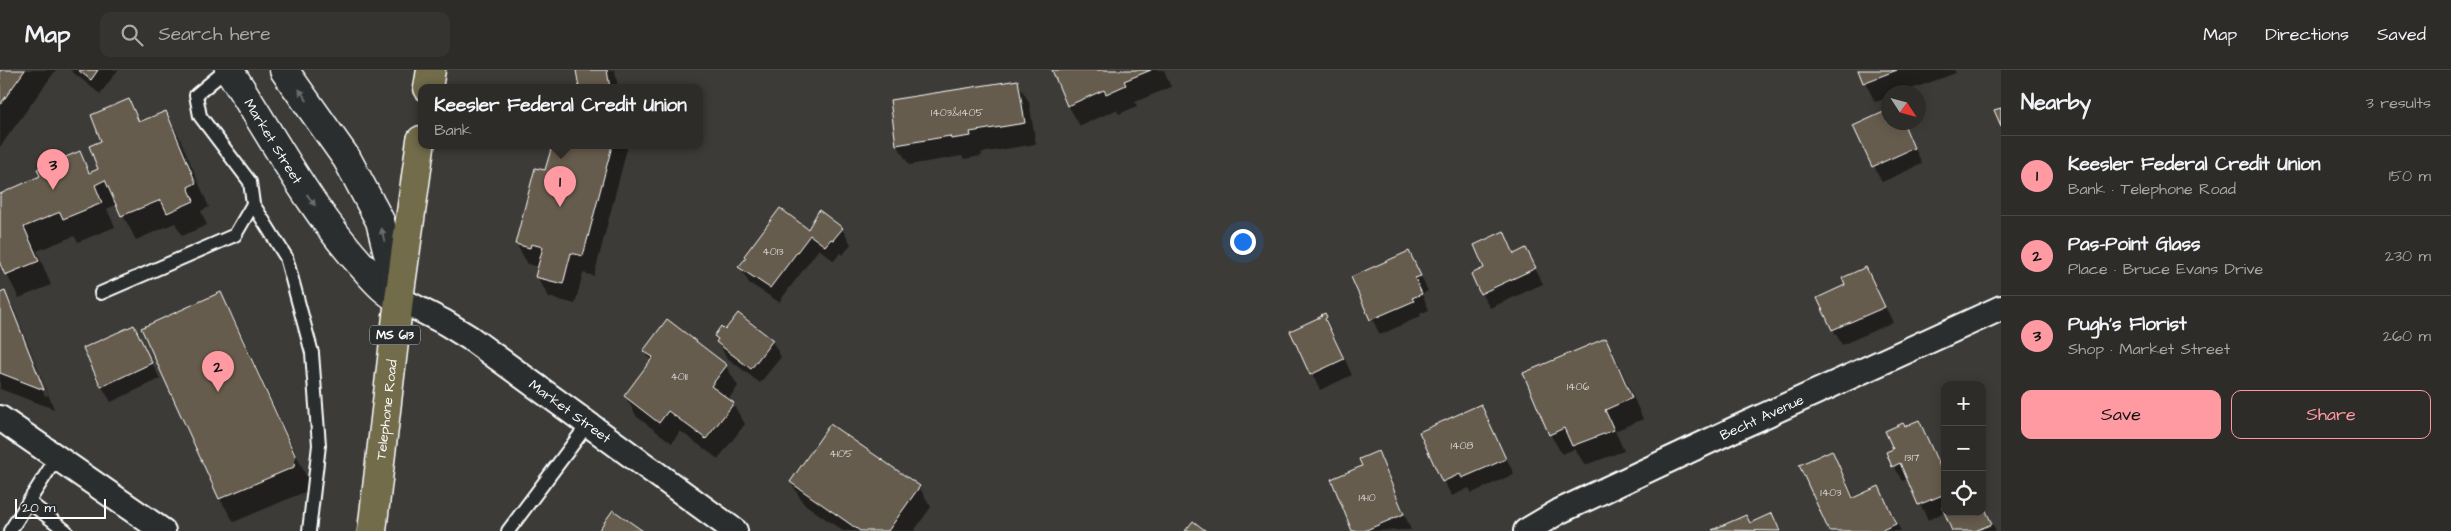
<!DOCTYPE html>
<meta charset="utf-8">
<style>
body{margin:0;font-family:"Architects Daughter",sans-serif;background:#353431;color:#f1f3f6}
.controls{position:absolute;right:15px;bottom:15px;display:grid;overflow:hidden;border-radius:10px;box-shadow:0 2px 12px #0003}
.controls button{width:45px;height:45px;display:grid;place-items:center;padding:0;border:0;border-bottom:1px solid #484846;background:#2d2c29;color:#f1f3f6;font:25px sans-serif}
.compass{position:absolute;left:1881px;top:15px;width:45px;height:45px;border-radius:50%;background:#2d2c29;box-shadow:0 2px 12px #0003;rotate:126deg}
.scale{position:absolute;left:15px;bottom:12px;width:91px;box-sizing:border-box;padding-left:5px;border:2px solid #fff;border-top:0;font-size:14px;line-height:18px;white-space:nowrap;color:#fff;-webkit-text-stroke:4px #2a2d2e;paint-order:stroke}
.you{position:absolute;left:1242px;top:171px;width:18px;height:18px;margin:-12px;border:4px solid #fff;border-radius:50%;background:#1a73e8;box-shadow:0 0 0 8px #1a73e833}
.badge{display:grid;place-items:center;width:32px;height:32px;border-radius:50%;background:#ff9aa2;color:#111;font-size:16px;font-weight:700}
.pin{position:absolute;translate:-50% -41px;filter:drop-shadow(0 1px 2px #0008)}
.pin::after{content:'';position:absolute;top:26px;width:18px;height:15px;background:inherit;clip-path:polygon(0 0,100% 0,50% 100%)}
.popup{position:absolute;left:418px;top:14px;width:285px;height:65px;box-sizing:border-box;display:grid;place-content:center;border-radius:10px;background:#2d2c29;filter:drop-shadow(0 1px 4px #0005);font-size:16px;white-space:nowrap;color:#a7a7a8}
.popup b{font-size:19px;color:#f1f3f6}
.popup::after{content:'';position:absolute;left:50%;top:100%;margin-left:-10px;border:10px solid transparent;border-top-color:#2d2c29}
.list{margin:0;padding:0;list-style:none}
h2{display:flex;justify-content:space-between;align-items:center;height:65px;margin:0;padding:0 20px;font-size:21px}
h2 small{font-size:16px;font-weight:400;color:#a7a7a8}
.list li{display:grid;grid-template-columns:32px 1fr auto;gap:15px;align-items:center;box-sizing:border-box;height:80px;padding:0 20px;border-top:1px solid #484846}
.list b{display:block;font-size:19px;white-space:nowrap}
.list p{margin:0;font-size:16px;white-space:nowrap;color:#a7a7a8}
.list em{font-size:16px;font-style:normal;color:#a7a7a8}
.actions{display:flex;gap:10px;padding:15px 20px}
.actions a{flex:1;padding:11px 0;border:1px solid #ff9aa2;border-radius:10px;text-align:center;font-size:18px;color:#ff9aa2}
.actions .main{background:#ff9aa2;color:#111}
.icon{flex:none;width:28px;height:28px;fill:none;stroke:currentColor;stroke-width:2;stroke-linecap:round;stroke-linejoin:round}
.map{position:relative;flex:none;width:2001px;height:461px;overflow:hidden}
header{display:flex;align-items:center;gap:30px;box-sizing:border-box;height:70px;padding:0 25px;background:#2d2c29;border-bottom:1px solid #484846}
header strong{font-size:24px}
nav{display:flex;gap:28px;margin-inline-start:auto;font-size:18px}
.search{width:350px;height:45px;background:#353431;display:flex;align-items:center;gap:12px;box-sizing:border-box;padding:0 18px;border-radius:10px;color:#a7a7a8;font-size:19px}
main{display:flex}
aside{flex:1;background:#2d2c29}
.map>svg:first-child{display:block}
</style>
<header>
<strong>Map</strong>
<div class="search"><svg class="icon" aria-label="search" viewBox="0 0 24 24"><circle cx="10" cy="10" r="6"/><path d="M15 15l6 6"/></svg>Search here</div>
<nav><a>Map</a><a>Directions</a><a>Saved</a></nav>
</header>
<main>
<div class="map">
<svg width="2001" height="461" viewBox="0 0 2001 461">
<rect width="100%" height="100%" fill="#3c3b37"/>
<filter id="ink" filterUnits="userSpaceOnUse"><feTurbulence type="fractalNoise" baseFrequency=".02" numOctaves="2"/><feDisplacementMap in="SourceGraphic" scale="10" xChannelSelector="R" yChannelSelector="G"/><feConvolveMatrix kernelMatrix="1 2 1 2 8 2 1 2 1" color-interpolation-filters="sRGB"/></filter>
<g filter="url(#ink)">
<g fill="#0007" fill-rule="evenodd">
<polygon points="0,0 56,0 0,77"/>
<polygon points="70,0 118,0 100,24"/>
<polygon points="577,0 615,0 618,18 580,18"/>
<polygon points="1053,0 1164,0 1171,17 1135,32 1137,36 1119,44 1116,40 1080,56 1068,35"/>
<polygon points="1859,0 1954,0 1956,3 1903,22 1888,22 1888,28 1875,32"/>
<polygon points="1017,12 1029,32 1036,74 981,83 982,86 964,89 962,86 909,95 897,74"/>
<polygon points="128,30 141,53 165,43 179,66 209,137 201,141 207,155 182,166 175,153 136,170 117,134 107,139 115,157 78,172 74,166 37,181 51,215 19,228 3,197 0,199 0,125 42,107 79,83 91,103 100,99 103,72"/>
<polygon points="1888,41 1888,52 1903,52 1922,94 1882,112 1855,56"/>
<polygon points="553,76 627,76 627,79 594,206 583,203 575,234 549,227 537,207 539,197 528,194 516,174 546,102"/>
<polygon points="842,159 851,174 843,185 840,183 834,191 819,179 779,232 749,213 740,197 808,161"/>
<polygon points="1503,163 1515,185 1526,180 1543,214 1490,238 1481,223 1486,198"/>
<polygon points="1409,183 1428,221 1422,224 1429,240 1420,244 1421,246 1380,265 1352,208"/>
<polygon points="1865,198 1893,252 1842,275 1833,259 1847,216"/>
<path d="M5,222L16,243L54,339L0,319V224ZM12,242H15L48,325L45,326Z"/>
<polygon points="221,224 234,248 308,410 307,421 234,452 220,429 143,259"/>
<polygon points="1324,244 1352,305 1320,320 1291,262 1323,247"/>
<polygon points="738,245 772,271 781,287 760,313 726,287 715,266 726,261"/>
<polygon points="134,256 160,309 111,332 102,317"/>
<polygon points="1605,269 1617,290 1643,349 1615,361 1624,381 1585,395 1575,379 1562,384 1550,364"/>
<polygon points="645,281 726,296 738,316 728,330 733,334 745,354 718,389 680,361 672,373 637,347 625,326 651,292"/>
<polygon points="1481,335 1514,404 1472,423 1469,418 1452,426 1443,411"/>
<polygon points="1919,352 1945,406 1945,442 1982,442 1982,432 1996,461 1953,461 1945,442 1928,450 1908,409 1902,411 1894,396 1895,379 1905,358"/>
<polygon points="1832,382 1855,428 1879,418 1901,461 1830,461"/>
<polygon points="1377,383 1386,398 1411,460 1354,461 1363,397"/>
<polygon points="791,412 919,417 931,437 914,461 843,461 803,433"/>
<polygon points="1772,445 1781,461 1713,461 1746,447 1750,454"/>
</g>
<g fill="#665b4d" stroke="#fff">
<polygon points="0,0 25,0 0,35"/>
<polygon points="78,0 98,0 91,10"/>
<polygon points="576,0 607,0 610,18 579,18"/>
<polygon points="1052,0 1151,0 1124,11 1126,15 1106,24 1104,20 1067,36"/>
<polygon points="1858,0 1897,0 1863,13"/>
<polygon points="1018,10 1025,53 970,62 971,66 951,69 950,66 896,75 890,30"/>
<polygon points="129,29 139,52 166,41 196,113 188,117 194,131 167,143 161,130 121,146 105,110 95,115 102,133 63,149 60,142 24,157 39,191 5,205 0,194 0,124 40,106 37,99 80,81 89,103 98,99 89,76 101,71 91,45"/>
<polygon points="2001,38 2001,56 1994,40"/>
<polygon points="1888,40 1888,52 1903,52 1914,78 1872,97 1853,56"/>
<polygon points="552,76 612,76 583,186 571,183 563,214 535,207 543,177 531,174 530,178 515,174 535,98 545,100"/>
<polygon points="780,138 808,159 819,140 843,158 833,170 831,169 825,176 810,165 770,218 738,197 746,188 744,186"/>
<polygon points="1504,161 1514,184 1526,178 1536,198 1480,224 1471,204 1484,198 1474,175"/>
<polygon points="1409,181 1421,206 1415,208 1422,224 1412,228 1414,231 1370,250 1351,207"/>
<polygon points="1866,197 1885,237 1832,260 1817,228 1845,215 1842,208"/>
<polygon points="5,221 44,320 0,303 0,223"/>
<polygon points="221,222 295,385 294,397 219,429 141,258"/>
<polygon points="738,243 773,270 751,299 716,272 718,269 714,266 721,256 725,260"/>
<polygon points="1325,243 1327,247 1325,249 1344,289 1310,305 1290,261 1322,246 1321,245"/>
<polygon points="667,249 727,295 711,316 734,333 706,369 668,341 659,353 624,326 653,287 643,281"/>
<polygon points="134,255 152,293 101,317 83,278"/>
<polygon points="1606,268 1632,328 1605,340 1614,360 1572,376 1564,358 1549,365 1523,303"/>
<polygon points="1481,334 1506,389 1462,408 1460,404 1442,412 1419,362"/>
<polygon points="1919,350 1945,408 1945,424 1918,435 1900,393 1892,397 1886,382 1893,379 1885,361 1903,353 1905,356"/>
<polygon points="830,354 920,416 888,461 860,461 790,412"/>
<polygon points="1832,380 1853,428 1879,416 1896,454 1880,461 1829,461 1799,395"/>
<polygon points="1378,381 1404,444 1364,461 1352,461 1331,409 1362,396 1359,389"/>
<polygon points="1982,432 1992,454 1975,461 1952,461 1942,437 1945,436 1945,442 1982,442"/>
<polygon points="613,440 643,461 598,461"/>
<polygon points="1772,443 1780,461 1712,460 1746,445 1750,453"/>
<polygon points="1193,451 1206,461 1185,461"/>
</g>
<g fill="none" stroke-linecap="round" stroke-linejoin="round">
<g stroke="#fff" stroke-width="16">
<g id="service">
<polyline points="253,134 286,187 312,283 319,375 309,461"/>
<polyline points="101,223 235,165 253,134 250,112 200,46 196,25 226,0"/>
<polyline points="29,432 66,461"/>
<polyline points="10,461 57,387"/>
<polyline points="508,461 588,354"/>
</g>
</g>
<g stroke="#fff" stroke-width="28">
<g id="minor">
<path id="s1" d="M399,229L444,252L470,268L735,461"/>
<polyline points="0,348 163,461"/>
<path id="s2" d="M1526,461L1560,441L1735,359L2001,238"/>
</g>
</g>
<g stroke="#fff" stroke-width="31">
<g id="secondary">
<path id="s3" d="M229,0C273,67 310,140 365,199C376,211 385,222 399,229"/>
<polyline points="284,0 347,89 380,151 399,228"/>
</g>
</g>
<g stroke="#fff" stroke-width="31">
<g id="primary">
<polyline points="428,18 431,0"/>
<path id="s4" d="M372,461L399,229L421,70"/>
</g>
</g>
<use href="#service" stroke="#2a2d2e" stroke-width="12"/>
<use href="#minor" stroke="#2a2d2e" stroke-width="24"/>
<use href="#secondary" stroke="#2a2d2e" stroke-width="28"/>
<use href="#primary" stroke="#726c4b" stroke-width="28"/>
</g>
<defs><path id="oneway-solid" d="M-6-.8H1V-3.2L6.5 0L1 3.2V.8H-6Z" transform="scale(1.25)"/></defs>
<g fill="#6a6c6d">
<use href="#oneway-solid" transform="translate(303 25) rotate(-125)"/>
<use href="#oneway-solid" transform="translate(311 130) rotate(54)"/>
<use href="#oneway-solid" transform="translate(383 165) rotate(-104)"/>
</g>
</g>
<g text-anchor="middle" stroke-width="4" stroke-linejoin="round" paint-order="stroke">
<g font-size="11" fill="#d9d6d2">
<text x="957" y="46">1403&amp;1405</text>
<text x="773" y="185">4013</text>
<text x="679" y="310">4011</text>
<text x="1578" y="320">1406</text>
<text x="1462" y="379">1408</text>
<text x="841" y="387">4105</text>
<text x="1912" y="391">1317</text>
<text x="1831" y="426">1403</text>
<text x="1367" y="431">1410</text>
</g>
<rect fill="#2a2d2e" stroke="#bfc0c0" stroke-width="1" x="370" y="255.5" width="50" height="19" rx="4"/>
<g font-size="12" font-weight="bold" fill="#fff">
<text x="395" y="269">MS 613</text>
</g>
<g font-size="14" fill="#fff" stroke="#2a2d2e">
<text dy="5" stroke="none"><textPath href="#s3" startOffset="84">Market Street</textPath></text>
<text dy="5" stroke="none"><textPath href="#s4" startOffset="122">Telephone Road</textPath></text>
<text dy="5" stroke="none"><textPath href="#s1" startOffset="205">Market Street</textPath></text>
<text dy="5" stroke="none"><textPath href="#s2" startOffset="262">Becht Avenue</textPath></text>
</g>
</g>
</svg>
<div class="controls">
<button>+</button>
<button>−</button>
<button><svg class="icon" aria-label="locate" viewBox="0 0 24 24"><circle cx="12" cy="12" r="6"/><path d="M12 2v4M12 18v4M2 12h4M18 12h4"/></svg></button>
</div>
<svg class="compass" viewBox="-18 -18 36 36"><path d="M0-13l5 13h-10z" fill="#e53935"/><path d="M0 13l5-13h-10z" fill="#a7a7a8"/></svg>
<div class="scale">20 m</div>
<div class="you"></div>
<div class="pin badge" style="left:560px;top:137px">1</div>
<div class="popup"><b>Keesler Federal Credit Union</b>Bank</div>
<div class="pin badge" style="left:218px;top:322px">2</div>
<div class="pin badge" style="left:53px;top:120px">3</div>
</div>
<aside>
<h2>Nearby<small>3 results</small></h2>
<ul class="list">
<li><span class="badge">1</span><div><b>Keesler Federal Credit Union</b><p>Bank · Telephone Road</p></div><em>150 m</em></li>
<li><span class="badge">2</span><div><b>Pas-Point Glass</b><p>Place · Bruce Evans Drive</p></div><em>230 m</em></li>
<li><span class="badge">3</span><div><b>Pugh's Florist</b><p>Shop · Market Street</p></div><em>260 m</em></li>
</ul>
<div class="actions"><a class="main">Save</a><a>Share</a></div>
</aside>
</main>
